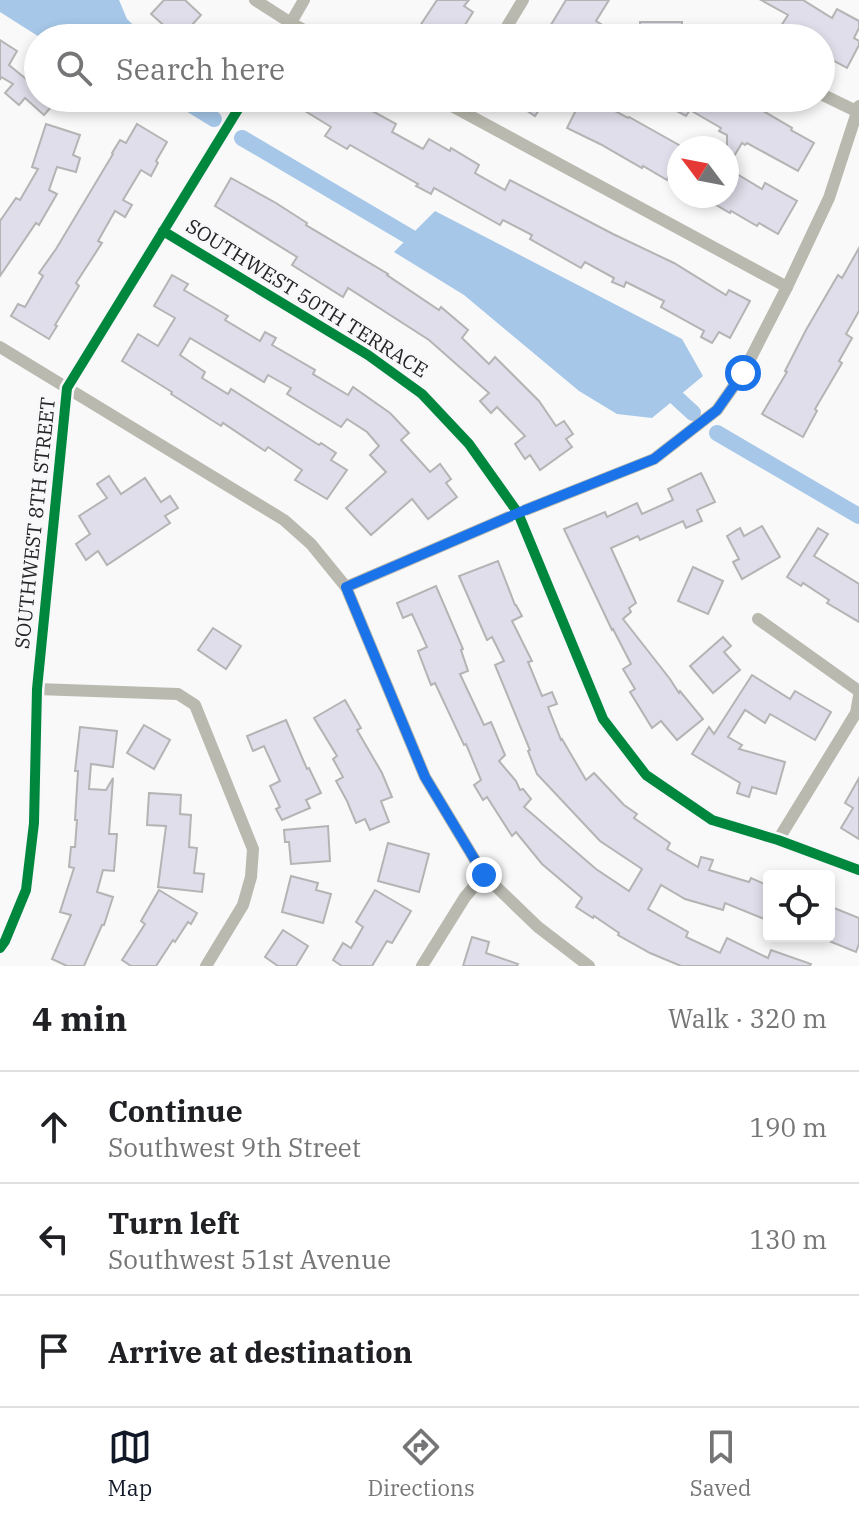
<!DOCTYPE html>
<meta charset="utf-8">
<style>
body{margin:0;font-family:"IBM Plex Serif",serif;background:#f6f6f6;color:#202124}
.controls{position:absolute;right:24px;bottom:24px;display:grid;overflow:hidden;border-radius:8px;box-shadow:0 4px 12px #0003}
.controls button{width:72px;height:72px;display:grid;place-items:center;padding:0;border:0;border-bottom:2px solid #e0e0e0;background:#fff;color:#202124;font:40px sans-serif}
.compass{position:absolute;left:667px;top:136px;width:72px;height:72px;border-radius:50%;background:#fff;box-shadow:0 4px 12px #0003;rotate:302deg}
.stop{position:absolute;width:24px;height:24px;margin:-18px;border:6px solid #1a73e8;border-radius:50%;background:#fff}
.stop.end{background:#1a73e8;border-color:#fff;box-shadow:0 2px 8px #0008}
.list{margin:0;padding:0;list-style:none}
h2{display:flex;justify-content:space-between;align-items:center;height:104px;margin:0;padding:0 32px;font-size:34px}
h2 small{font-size:26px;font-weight:400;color:#757577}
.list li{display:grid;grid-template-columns:52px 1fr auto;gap:24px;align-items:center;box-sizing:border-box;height:112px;padding:0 32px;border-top:2px solid #e0e0e0}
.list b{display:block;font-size:30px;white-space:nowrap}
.list p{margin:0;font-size:26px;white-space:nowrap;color:#757577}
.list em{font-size:26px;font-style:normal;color:#757577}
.icon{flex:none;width:44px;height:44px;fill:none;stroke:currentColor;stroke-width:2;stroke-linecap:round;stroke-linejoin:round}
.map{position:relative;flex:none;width:859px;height:966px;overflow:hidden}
.search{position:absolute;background:#fff;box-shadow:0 4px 12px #0003;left:24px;right:24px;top:24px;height:88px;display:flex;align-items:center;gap:20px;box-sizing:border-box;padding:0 28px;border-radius:44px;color:#757577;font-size:30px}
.sheet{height:440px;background:#fff}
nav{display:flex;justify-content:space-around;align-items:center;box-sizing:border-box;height:112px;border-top:2px solid #e0e0e0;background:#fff;font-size:22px;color:#757577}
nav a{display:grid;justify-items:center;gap:4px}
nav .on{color:#111827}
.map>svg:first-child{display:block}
</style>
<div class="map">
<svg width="859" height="966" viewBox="0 0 859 966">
<rect width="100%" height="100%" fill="#f9f9f9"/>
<g fill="#a6c7e8">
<polygon points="0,0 119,0 127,19 147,38 41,38 0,12"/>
<polygon points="435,211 682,339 703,376 652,418 617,414 579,391 464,295 394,252"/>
</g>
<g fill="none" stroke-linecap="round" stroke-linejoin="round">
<g stroke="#a6c7e8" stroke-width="16">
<polyline points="180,98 214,119"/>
<polyline points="242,138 427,247"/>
<polyline points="660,385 667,389 693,413"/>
<polyline points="717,433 859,516"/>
</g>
</g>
<g fill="#dfdeea" stroke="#b4b4b5" stroke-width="2">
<polygon points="164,0 185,0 201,15 180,38 178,38 151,14"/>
<polygon points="437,0 469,0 464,6 473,12 457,38 412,38"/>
<polygon points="566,0 609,0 596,21 601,24 593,38 554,38 546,33"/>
<polygon points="761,0 803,0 832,18 837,9 859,21 859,28 854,38 859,41 859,45 847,68 821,54 821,38 801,38 781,26 788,15"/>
<rect x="640" y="22" width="42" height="16"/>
<polygon points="0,40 17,51 9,65 26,79 38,66 38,98 59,98 44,115 25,98 19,105 5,93 13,84 1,77 0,80"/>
<polygon points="284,98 349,98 396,124 392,132 423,149 429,139 450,151 451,148 479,165 475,173 505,190 510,180 613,234 674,263 726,295 729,290 750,301 730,338 719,332 712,343 701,337 704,331 661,307 664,301 626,282 624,287 612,282 614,278 585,262 581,268 530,239 532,235 503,220 500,225 434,188 431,194 416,186 418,184 350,145 347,149 325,136 331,127"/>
<polygon points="508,98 547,98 535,116"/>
<polygon points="582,98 591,98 628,118 629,117 679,145 679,184 668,177 667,180 643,166 642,168 600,144 567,128"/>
<polygon points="670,98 750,98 748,102 792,128 791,130 814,143 798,171 747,143 745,145 742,143 727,168 762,189 765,183 797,201 778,234 759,223 757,226 731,211 730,213 701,196 727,196 727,135 719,131 721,128 690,110 686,116 671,108 675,101"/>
<polygon points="46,124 80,135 73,155 80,158 76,172 57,167 49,190 57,194 39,225 36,223 0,276 0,221 16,198 20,200 38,169 32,167"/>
<polygon points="137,124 167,142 156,161 158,163 151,176 141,170 123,200 132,205 125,217 115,211 98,241 102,243 76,283 79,286 55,325 57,326 49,339 11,316 18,304 25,307 43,276 39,273 56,249 113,154 112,153 120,140 126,143"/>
<polygon points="231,178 276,203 307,223 306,225 388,274 387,275 439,310 441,307 468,330 462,338 489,364 495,357 539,401 556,426 564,421 573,434 566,439 572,447 540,470 530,455 525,459 515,444 525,436 497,407 491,413 480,401 489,393 429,340 348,288 343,297 292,265 297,257 215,206"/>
<polygon points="859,248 859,311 846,334 852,338 839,361 842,363 815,409 817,411 803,437 762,414 787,372 785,371 806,330 838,275 842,278"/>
<polygon points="172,275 188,284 184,290 228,316 225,320 260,341 265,332 276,338 272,345 315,370 313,374 348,395 353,387 390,413 409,433 401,440 430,472 440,464 451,479 446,483 457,497 428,519 412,499 371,535 346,508 386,472 370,455 379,446 367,432 347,419 341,427 287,394 291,388 268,375 264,382 190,338 180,355 205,372 202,378 228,394 231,389 319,445 321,443 336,453 331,460 347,470 327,499 295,480 302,470 268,447 265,451 223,423 221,426 171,394 172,392 122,361 138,334 158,346 175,318 154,306"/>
<polygon points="701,473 715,502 697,510 702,521 686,528 683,521 640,540 638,536 611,548 636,603 629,608 631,612 623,619 670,679 679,693 680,691 703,719 677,740 661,721 652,728 630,692 635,689 623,669 631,664 613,629 612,630 564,529 605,512 607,517 637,503 642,514 673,500 668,489"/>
<polygon points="109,476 121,494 145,478 161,502 170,496 178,508 165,516 170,523 107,565 98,551 86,560 76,544 90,534 79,516 107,498 97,484"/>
<polygon points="762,526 780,557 742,579 733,562 739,559 727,536 740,528 744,536"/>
<polygon points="818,528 828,534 814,556 859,584 859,622 827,603 829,600 803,583 801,586 787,577"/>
<polygon points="498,561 515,605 516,605 522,616 512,621 532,661 528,662 542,696 552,692 557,704 548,707 561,740 562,739 586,780 594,773 624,805 637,814 634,818 670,843 667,849 698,867 701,857 713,860 709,870 749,882 751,878 769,886 769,921 725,903 723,910 685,899 661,885 648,909 688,932 686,937 720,953 727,938 768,958 771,950 811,964 810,966 681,966 650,953 618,935 619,933 594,916 593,918 576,907 582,898 542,864 516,832 512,836 487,797 483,800 474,785 481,780 466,744 464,745 435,683 431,685 418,651 427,647 412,614 403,618 397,603 436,586 463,649 461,650 468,671 460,674 484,725 491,722 505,755 499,761 516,781 520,790 523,789 531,799 524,807 596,869 629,891 642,869 600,841 537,774 528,751 530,750 495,665 504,661 492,637 487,640 459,576"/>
<polygon points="693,567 723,581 708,614 678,601"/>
<polygon points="213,628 241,646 226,669 198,650"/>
<polygon points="723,637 731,646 724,652 740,670 713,693 690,666"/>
<polygon points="752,675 790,699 795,691 831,712 815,740 770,714 765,723 745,710 728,737 742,745 739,749 785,762 776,794 752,787 749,797 737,793 740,783 692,754 709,727 714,734"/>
<polygon points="345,700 361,728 357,730 382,773 392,797 381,801 389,822 370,830 365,819 356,823 347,801 336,781 343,777 333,759 337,756 314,718"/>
<polygon points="286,720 307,769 309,768 321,793 306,800 310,808 282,820 276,809 280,807 270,786 280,781 264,746 253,751 247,736"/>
<polygon points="144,725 170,740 154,769 127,753"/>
<polygon points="80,727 117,731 113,767 91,764 89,789 106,790 113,778 109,834 117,834 114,871 103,870 97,892 113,897 104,925 102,925 84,966 67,966 52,959 71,915 60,912 74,868 69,867 71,847 75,847 77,820 75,820 78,771 75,771"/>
<polygon points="859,778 859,839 841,828 853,808 845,803"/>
<polygon points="149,793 181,795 180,814 191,815 189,847 197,848 194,873 204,874 202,892 158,887 166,826 147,825"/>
<polygon points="328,826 330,861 291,864 289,842 285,842 284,830"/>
<polygon points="388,843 429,854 419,892 378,881"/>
<polygon points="291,876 318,883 316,890 331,894 323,923 282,912"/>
<polygon points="159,890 197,913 191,924 188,922 175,942 173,940 156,966 131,966 122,960 145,924 141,921"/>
<polygon points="375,890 411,911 392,943 387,941 372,966 342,966 333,960 343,943 351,948 363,927 356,922"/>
<polygon points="834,908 859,918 859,944 856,952 829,941 829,922"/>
<polygon points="283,930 308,946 296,966 278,966 265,957"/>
<polygon points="472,937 489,942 486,953 518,964 517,966 463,966"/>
</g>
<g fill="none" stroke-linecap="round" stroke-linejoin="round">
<g stroke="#bab9af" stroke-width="12">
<polyline points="255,0 291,23 319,38"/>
<polyline points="731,37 732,38"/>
<polyline points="282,38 304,0"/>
<polyline points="500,38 523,0"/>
<polyline points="821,94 856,111"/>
<polyline points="437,98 787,287"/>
<polyline points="163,231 368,355 422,394 469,444 518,513 603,719 646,775 712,820 778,840 859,870"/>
<polyline points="0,347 284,520 311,544 346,587 425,777 484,875 538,927 589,966"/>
<polyline points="346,587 518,513 654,459 717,410 743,373 787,287 829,198 859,106"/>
<polyline points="758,619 859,691"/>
<polyline points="37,689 178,694 195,705 253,849 251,877 243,905 206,966"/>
<polyline points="778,840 856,713 859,696"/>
<polyline points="0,948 5,941 26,890 34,823 37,689 67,388 245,98"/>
<polyline points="422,966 465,897 484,875"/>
</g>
<g stroke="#f8f8fa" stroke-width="15">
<g id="cycleway">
<polyline points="163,231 368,355 422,394 469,444 518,513 603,719 646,775 712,820 778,840 859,870"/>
<polyline points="0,948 5,941 26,890 34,823 37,689 67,388 245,98"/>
</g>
</g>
<use href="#cycleway" stroke="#00873e" stroke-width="10"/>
</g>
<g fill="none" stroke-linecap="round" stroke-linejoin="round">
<polyline stroke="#1a73e8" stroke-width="10" points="484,875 425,777 346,587 518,513 654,459 717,410 743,373"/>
</g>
<g text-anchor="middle" stroke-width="6" stroke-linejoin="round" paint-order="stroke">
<g font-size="20" fill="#252526" stroke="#f8f8fa">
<text transform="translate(307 298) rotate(32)" y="7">SOUTHWEST 50TH TERRACE</text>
<text transform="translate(35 523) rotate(-84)" y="7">SOUTHWEST 8TH STREET</text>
</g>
</g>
</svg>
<div class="controls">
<button><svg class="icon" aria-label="locate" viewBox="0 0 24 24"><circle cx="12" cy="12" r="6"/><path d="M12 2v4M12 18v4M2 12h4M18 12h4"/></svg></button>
</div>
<svg class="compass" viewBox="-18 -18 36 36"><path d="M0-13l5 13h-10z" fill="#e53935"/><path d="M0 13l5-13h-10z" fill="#757577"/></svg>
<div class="stop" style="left:743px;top:373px"></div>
<div class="stop end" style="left:484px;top:875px"></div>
<div class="search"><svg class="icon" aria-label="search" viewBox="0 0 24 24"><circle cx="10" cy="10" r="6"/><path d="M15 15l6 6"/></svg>Search here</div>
</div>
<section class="sheet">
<h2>4 min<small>Walk · 320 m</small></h2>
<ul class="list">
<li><svg class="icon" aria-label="ahead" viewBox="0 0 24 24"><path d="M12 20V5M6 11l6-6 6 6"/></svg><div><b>Continue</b><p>Southwest 9th Street</p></div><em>190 m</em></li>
<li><svg class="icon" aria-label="left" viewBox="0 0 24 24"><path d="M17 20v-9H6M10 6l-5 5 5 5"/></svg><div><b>Turn left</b><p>Southwest 51st Avenue</p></div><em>130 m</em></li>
<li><svg class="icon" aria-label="arrive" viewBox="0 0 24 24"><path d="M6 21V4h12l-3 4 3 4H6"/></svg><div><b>Arrive at destination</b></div></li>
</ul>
</section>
<nav>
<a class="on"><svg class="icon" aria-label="map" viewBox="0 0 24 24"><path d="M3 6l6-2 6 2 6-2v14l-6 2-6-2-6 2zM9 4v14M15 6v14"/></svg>Map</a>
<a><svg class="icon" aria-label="directions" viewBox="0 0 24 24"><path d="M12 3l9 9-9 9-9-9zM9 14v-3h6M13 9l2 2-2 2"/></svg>Directions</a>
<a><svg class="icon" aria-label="saved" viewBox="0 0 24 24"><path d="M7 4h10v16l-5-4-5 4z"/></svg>Saved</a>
</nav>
